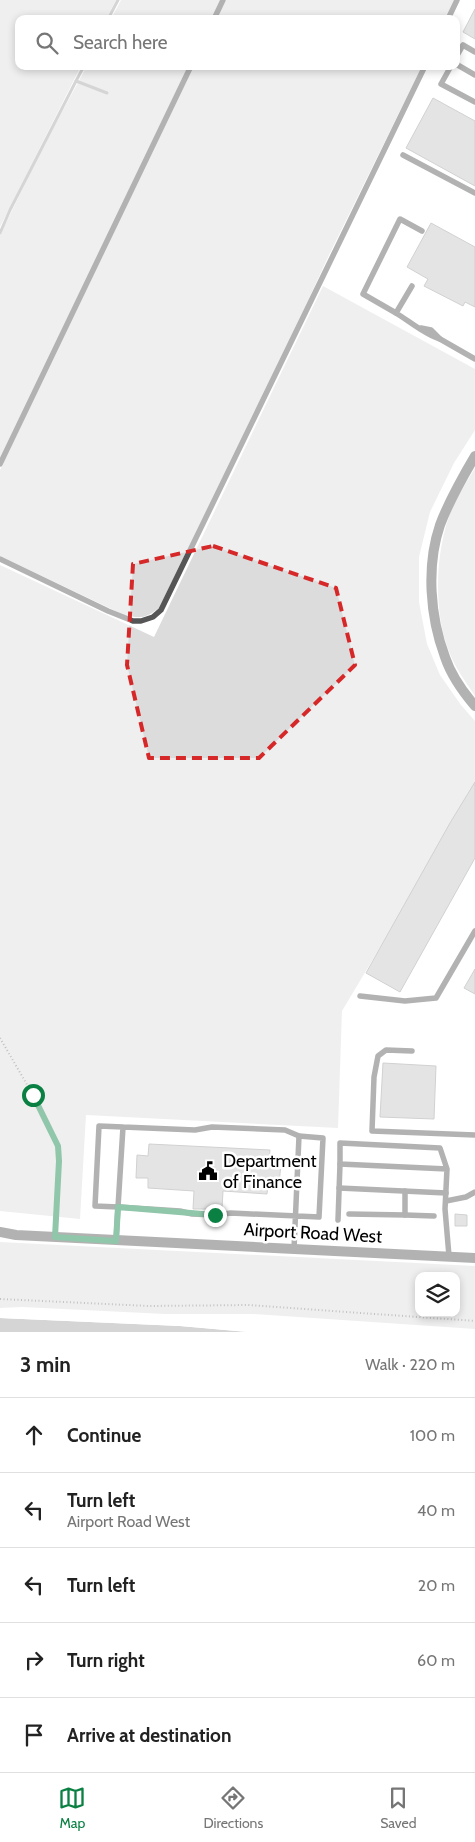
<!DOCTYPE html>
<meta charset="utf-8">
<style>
body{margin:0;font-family:Cabin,sans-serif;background:#f2f2f2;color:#222}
.controls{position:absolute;right:15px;bottom:15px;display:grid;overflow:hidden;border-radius:10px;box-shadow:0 2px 8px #0003}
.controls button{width:45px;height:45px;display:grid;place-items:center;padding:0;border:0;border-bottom:1px solid #e0e0e0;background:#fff;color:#222;font:25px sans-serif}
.stop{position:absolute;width:15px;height:15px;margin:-11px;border:4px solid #0b8043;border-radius:50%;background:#fff}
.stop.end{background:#0b8043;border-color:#fff;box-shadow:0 1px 5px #0008}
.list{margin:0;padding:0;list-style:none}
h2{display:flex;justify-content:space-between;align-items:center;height:65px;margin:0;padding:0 20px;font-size:21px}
h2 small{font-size:16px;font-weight:400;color:#767676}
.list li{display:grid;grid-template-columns:32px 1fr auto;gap:15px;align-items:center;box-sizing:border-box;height:75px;padding:0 20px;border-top:1px solid #e0e0e0}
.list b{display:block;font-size:19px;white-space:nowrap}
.list p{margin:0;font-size:16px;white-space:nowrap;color:#767676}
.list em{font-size:16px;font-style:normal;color:#767676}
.icon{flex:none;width:28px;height:28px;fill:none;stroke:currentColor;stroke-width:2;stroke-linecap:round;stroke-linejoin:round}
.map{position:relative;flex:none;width:475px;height:1332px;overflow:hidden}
.search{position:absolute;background:#fff;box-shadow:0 2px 8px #0003;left:15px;right:15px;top:15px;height:55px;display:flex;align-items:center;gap:12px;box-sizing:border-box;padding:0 18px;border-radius:10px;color:#767676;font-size:19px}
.sheet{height:440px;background:#fff}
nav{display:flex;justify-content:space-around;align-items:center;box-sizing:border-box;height:70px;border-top:1px solid #e0e0e0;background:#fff;font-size:14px;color:#767676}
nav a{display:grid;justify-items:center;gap:2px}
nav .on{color:#0b8043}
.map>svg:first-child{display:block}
</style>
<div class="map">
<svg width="475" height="1332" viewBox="0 0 475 1332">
<rect width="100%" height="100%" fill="#fff"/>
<g fill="#dcdcdc" fill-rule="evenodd">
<polygon points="0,0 116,0 106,19 19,19 19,66 81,66 0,227"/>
<polygon points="121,0 220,0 211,19 111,19"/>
<polygon points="226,0 454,0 445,19 217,19"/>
<polygon points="87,66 188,66 0,460 0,235 45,143"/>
<path d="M194,66H422L329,255L304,309L159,608C146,618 141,619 124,615L0,556V470Z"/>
<polygon points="323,286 475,369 475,430 454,463 430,512 419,557 419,602 427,644 440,675 461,705 475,721 475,788 342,1011 338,1128 86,1115 80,1219 0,1211 0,565 154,637"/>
<path d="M475,468V696C466,682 456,669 450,654C432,612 435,545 454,504C460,492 468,480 475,468Z"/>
<path d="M0,1242L475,1266V1329L253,1314H165L22,1307L0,1308ZM419,1276H456V1313H419Z"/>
</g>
<polygon fill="#a3a3a3" points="0,1318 180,1326 247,1332 0,1332"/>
<polygon fill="#fff" points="0,1316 180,1323 247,1330 249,1332 180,1326 0,1318"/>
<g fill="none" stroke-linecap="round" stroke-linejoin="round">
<g stroke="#a3a3a3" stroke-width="3">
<polyline points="108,19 118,0"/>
<polyline points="84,66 76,81 107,93"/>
<polyline points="0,233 10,210 76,81"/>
</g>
</g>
<g fill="#c4c4c4" stroke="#999">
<polygon points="475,9 475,39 463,32"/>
<polygon points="433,98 475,121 475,186 406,148"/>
<polygon points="431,223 475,247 475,307 465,302 463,306 424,286 428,279 407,267"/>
<polygon points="475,782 475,858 400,992 366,973 450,823"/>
<polygon points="475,969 475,994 464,988"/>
<polygon points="383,1063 436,1066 434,1119 380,1117"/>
<polygon points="149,1144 270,1150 269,1163 281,1163 279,1185 268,1184 267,1194 223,1191 222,1209 193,1209 194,1191 148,1188 148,1178 136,1178 137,1155 148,1156"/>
<polygon points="455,1214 467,1215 467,1226 455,1226"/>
</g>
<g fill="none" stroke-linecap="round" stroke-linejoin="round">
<g stroke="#777" stroke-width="2" stroke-dasharray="1 2.5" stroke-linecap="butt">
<polyline points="0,1038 33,1095 52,1131 58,1146 59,1161 55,1227"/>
<polyline points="0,1299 149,1306 248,1305 475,1321"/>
</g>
<g stroke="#555" stroke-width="5.5">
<polyline points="214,19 223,0"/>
<polyline points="448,19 457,0"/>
<polyline points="456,57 463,45 475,52"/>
<polyline points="456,64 475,75"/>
<polyline points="451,66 441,84 475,102"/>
<polyline points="403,155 475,193"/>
<path d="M412,286L396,313C409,321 427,336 440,339"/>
<polyline points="396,313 363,294 400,219 422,231"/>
<polyline points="421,328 431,330 440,339 475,359"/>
<polyline points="0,464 191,66"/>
<polyline points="0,559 108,611 133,621 141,621 153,617 161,610 425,66"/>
<polyline points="360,996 405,1001 436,998 475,931"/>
<polyline points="412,1051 386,1050 378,1056 374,1077 372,1131 475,1135"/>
<polyline points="123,1127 118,1207 95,1206 99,1126 195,1130 212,1127 285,1130 299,1136"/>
<polyline points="447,1169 440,1148 340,1143 340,1164 447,1169 445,1209 449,1256"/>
<polyline points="339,1188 446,1193"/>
<polyline points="446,1201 466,1197 475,1192"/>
<polyline points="349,1214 405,1215 405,1191"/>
<polyline points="405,1215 434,1216"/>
<polyline points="338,1220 340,1164"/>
<polyline points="116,1241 118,1207 180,1211 192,1214 215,1215 231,1213 319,1217 323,1138 299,1136 294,1249"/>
</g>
<path stroke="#555" stroke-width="10" d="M475,456C462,478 449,501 440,525C426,566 430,617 445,657C451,675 463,692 475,706"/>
<polyline stroke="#555" stroke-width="10" points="0,1232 16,1235 475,1258"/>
</g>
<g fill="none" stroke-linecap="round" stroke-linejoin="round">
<polyline stroke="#0b8043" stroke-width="6" points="33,1095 58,1146 59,1161 55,1237 116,1241 118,1207 215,1215"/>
</g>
<path d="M0 0H475V1332H0ZM213,546L336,588L355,665L259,758H149L127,665L133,564Z" fill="#fff" fill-opacity=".55" fill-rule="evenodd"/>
<path fill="none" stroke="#d62828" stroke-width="4" stroke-dasharray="10 6" stroke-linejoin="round" d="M213,546L336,588L355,665L259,758H149L127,665L133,564Z"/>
<defs>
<g id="civic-bare" transform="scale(1.5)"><path d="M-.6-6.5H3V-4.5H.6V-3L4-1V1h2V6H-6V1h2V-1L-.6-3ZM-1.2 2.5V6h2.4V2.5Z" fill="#000" stroke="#fff" stroke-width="2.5" paint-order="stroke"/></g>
</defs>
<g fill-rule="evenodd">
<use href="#civic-bare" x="208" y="1171"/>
</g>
<g text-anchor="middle" stroke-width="5" stroke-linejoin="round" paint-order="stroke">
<g font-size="18" fill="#000" stroke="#fff" text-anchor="start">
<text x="223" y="1167">Department<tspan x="223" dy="21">of Finance</tspan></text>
</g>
<g font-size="18" fill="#000" stroke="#fff">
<text transform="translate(313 1233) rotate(3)" y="6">Airport Road West</text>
</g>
</g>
</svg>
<div class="controls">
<button><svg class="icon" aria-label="layers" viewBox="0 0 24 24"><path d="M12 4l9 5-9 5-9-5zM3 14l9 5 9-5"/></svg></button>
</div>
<div class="stop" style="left:33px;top:1095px"></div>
<div class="stop end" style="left:215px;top:1215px"></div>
<div class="search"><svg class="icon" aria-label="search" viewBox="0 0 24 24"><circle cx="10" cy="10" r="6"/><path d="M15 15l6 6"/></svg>Search here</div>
</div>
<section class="sheet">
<h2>3 min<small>Walk · 220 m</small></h2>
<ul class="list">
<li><svg class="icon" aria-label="ahead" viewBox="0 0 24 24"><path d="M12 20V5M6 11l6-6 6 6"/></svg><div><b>Continue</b></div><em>100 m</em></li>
<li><svg class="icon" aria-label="left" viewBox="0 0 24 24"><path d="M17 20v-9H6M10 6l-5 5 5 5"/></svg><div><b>Turn left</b><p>Airport Road West</p></div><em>40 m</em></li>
<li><svg class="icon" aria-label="left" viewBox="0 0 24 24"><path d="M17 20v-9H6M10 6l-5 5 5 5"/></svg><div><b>Turn left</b></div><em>20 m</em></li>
<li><svg class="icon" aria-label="right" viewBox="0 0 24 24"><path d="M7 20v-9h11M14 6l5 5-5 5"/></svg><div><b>Turn right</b></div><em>60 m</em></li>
<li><svg class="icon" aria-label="arrive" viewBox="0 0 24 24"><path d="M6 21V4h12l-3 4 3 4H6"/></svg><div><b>Arrive at destination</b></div></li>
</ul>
</section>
<nav>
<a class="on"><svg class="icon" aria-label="map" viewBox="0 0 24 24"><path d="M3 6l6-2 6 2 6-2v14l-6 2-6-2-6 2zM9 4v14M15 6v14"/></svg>Map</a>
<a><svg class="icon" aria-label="directions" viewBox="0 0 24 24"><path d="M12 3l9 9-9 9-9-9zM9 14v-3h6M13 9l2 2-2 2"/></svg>Directions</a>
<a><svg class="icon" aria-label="saved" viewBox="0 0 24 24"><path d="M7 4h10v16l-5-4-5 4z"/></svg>Saved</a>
</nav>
